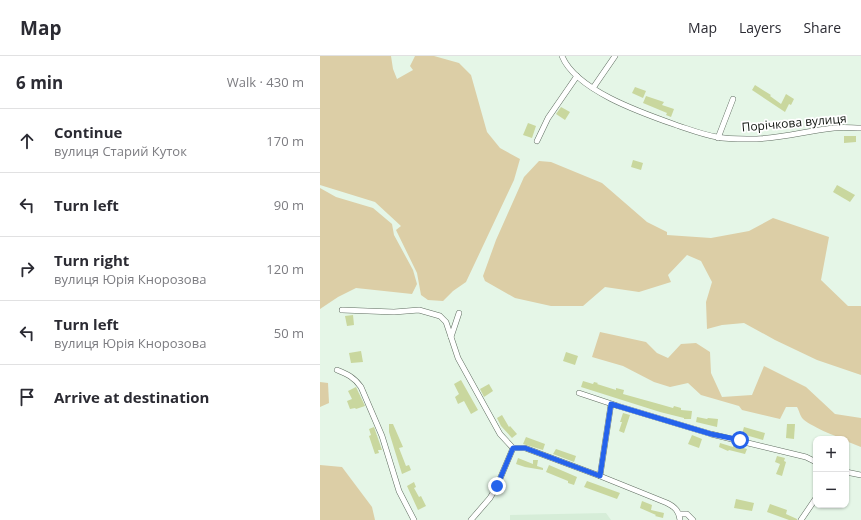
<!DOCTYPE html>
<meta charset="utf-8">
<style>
body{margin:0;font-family:"Open Sans",sans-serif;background:#f7f7f7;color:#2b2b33}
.controls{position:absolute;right:12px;bottom:12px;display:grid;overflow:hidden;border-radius:8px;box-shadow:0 1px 3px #0004}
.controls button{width:36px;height:36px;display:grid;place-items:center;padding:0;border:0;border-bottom:1px solid #e1e1e2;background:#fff;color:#2b2b33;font:20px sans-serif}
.stop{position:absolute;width:12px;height:12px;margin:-9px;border:3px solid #2563eb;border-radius:50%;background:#fff}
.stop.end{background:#2563eb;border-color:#fff;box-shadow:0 1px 4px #0008}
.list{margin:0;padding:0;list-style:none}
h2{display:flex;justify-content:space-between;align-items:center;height:52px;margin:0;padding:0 16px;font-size:17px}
h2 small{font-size:13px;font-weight:400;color:#7c7c81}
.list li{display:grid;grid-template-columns:26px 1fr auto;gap:12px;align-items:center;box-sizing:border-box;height:64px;padding:0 16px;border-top:1px solid #e1e1e2}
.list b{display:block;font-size:15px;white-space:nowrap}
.list p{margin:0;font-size:13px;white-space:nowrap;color:#7c7c81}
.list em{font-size:13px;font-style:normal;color:#7c7c81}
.icon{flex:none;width:22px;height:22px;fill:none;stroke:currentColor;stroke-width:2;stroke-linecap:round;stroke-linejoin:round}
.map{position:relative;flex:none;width:541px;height:464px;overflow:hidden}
header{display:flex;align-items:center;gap:24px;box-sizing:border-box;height:56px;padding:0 20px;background:#fff;border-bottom:1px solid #e1e1e2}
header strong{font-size:19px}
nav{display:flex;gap:22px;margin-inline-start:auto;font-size:14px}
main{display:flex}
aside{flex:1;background:#fff}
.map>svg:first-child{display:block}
</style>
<header>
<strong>Map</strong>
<nav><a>Map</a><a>Layers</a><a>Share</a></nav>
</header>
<main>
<aside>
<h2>6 min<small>Walk · 430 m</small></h2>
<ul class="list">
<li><svg class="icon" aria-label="ahead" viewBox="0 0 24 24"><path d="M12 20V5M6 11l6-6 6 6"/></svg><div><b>Continue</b><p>вулиця Старий Куток</p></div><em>170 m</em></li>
<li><svg class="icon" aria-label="left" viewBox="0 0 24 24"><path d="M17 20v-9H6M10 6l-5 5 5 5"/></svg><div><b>Turn left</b></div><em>90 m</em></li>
<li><svg class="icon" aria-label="right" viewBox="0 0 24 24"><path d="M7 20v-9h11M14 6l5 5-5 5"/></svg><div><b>Turn right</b><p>вулиця Юрія Кнорозова</p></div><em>120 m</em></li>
<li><svg class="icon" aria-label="left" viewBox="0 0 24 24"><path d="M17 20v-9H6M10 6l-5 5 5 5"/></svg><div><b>Turn left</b><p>вулиця Юрія Кнорозова</p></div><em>50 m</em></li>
<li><svg class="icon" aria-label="arrive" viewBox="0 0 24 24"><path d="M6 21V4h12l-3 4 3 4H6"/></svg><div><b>Arrive at destination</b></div></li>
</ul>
</aside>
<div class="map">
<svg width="541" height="464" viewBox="0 0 541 464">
<rect width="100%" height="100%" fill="#e5f6e7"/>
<polygon fill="#d6edd8" points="286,457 291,464 190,464 190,459"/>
<g fill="#dccea6">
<polygon points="0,0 71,0 73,13 77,23 93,14 90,10 95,0 114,0 139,7 151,19 167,76 180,92 200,103 194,124 146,226 133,235 123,245 108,244 101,239 97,217 76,174 81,170 55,146 0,129"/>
<polygon points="219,105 231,106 282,127 327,166 347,176 347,179 391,182 429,175 453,162 509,181 501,224 528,250 541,250 541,319 497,304 455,284 424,267 402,269 387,273 386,246 392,226 381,205 367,199 348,219 351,226 319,236 285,231 263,250 231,250 195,242 165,225 163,220 176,184 204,121"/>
<polygon points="0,132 16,141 53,152 72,168 74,179 93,214 97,228 92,238 36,232 18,241 0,253"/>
<path d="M280,276L326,286L337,297L348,302L361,288L376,287L390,296L391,317L402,341L432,339L444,310L486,331L515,358L541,362V391L526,385V383C519,383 487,368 483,363C480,360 479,354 477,351H466L460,363L422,354L419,350L381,339L368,327L350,331L334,326L303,310L272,301Z"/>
<polygon points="0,326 8,327 9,347 0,351"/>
<polygon points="0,409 22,411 52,451 55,464 0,464"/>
</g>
<g fill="#c9d79e">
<polygon points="435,29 451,39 450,40 461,48 466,38 474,43 471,49 469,48 465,56 432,34"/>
<polygon points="315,31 326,35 323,42 312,37"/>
<polygon points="326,40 344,46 342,49 354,53 351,61 346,59 347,57 323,47"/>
<polygon points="241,51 250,56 245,64 236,58"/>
<polygon points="208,67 216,70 212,82 203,79"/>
<polygon points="524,80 536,80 536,86 524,87"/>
<polygon points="313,104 323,107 321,114 311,111"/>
<polygon points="517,129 535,139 530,146 513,136"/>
<polygon points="33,259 34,269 27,270 25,260"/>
<polygon points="41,295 43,306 31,307 29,297"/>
<polygon points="246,296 258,300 255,309 243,305"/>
<polygon points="141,324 158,354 151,358 144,345 138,348 135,341 139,338 134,328"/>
<polygon points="263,325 273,328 274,326 278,327 277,328 296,334 296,332 304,334 303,338 339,348 353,352 354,350 361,352 361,354 372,355 371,363 364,363 364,362 340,356 261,331"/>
<polygon points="169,328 173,335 164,341 160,333"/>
<polygon points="36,331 45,350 36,353 35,352 30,353 27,345 32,343 28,335"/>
<polygon points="303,357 310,359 304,377 299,375 302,366 300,366"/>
<polygon points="182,359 189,371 190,370 197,378 192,382 181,370 177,362"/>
<polygon points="377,361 387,363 388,362 398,363 397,371 376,366"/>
<polygon points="69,368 73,368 83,391 79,392 86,410 89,409 91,414 82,418 69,376"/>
<polygon points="467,368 475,368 474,383 466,382"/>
<polygon points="54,371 62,394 58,394 59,397 55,398 49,380 51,379 49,373"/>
<polygon points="424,371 445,377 443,384 422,378"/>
<polygon points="372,379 382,383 379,392 368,388"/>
<polygon points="206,381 225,388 223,394 203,388"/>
<polygon points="400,387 413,391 414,389 427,393 425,398 409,394 408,395 399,391"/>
<polygon points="236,393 256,400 254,406 233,398"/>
<polygon points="457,400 465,402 464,405 466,406 462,420 456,418 460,408 455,406"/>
<polygon points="198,402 213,408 213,404 218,404 217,410 223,412 223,414 205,411 196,408"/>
<polygon points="229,409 257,421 254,429 248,427 248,425 226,416"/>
<polygon points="267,425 300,437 297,443 264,431"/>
<polygon points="94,426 96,431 94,432 99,441 101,440 106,450 98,454 87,430"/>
<polygon points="416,443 434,447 432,455 414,452"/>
<polygon points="322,445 332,449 331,454 344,457 343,462 335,460 336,459 320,452"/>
<polygon points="450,448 467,454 466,458 477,463 477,464 469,464 447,456"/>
</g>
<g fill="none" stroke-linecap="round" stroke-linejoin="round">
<g stroke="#5f6d60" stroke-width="6">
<g id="minor">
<path d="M242,0C256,35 325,58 359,70C371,74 384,79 397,81C406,83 417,83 427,83C456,84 485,75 514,72C523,71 532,72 541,72"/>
<polyline points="273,32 295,0"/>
<polyline points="398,82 413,43"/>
<polyline points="217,85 228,62 257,20"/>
<polyline points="22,254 74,256 99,254 120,260 126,266 131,281"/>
<polyline points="139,257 131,281 138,302 180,378 193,392"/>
<path d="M17,314C27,318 34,321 41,331L62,380L79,435L94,464"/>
<polyline points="259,337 298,350 391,378 486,401 496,406"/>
<polyline points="526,416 541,419"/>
<polyline points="280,420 291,348"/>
<polyline points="359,458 367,458 373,464"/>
<path d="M151,464L170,442L177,430L193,392H205L280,420L347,447C355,451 359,455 360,464"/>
<polyline points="481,464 496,442"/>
</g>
</g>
<use href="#minor" stroke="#fff" stroke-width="5"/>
</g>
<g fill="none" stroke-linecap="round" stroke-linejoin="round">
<polyline stroke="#2563eb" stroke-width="5" points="177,430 193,392 205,392 280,420 291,348 391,378 420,384"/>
</g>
<g text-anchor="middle" stroke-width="3.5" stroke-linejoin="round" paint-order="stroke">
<g font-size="12" fill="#0e130e" stroke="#fff">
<text transform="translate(474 67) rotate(-5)" y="4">Порічкова вулиця</text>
</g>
</g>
</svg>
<div class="controls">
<button>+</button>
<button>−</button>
</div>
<div class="stop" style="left:420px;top:384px"></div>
<div class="stop end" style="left:177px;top:430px"></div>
</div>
</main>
